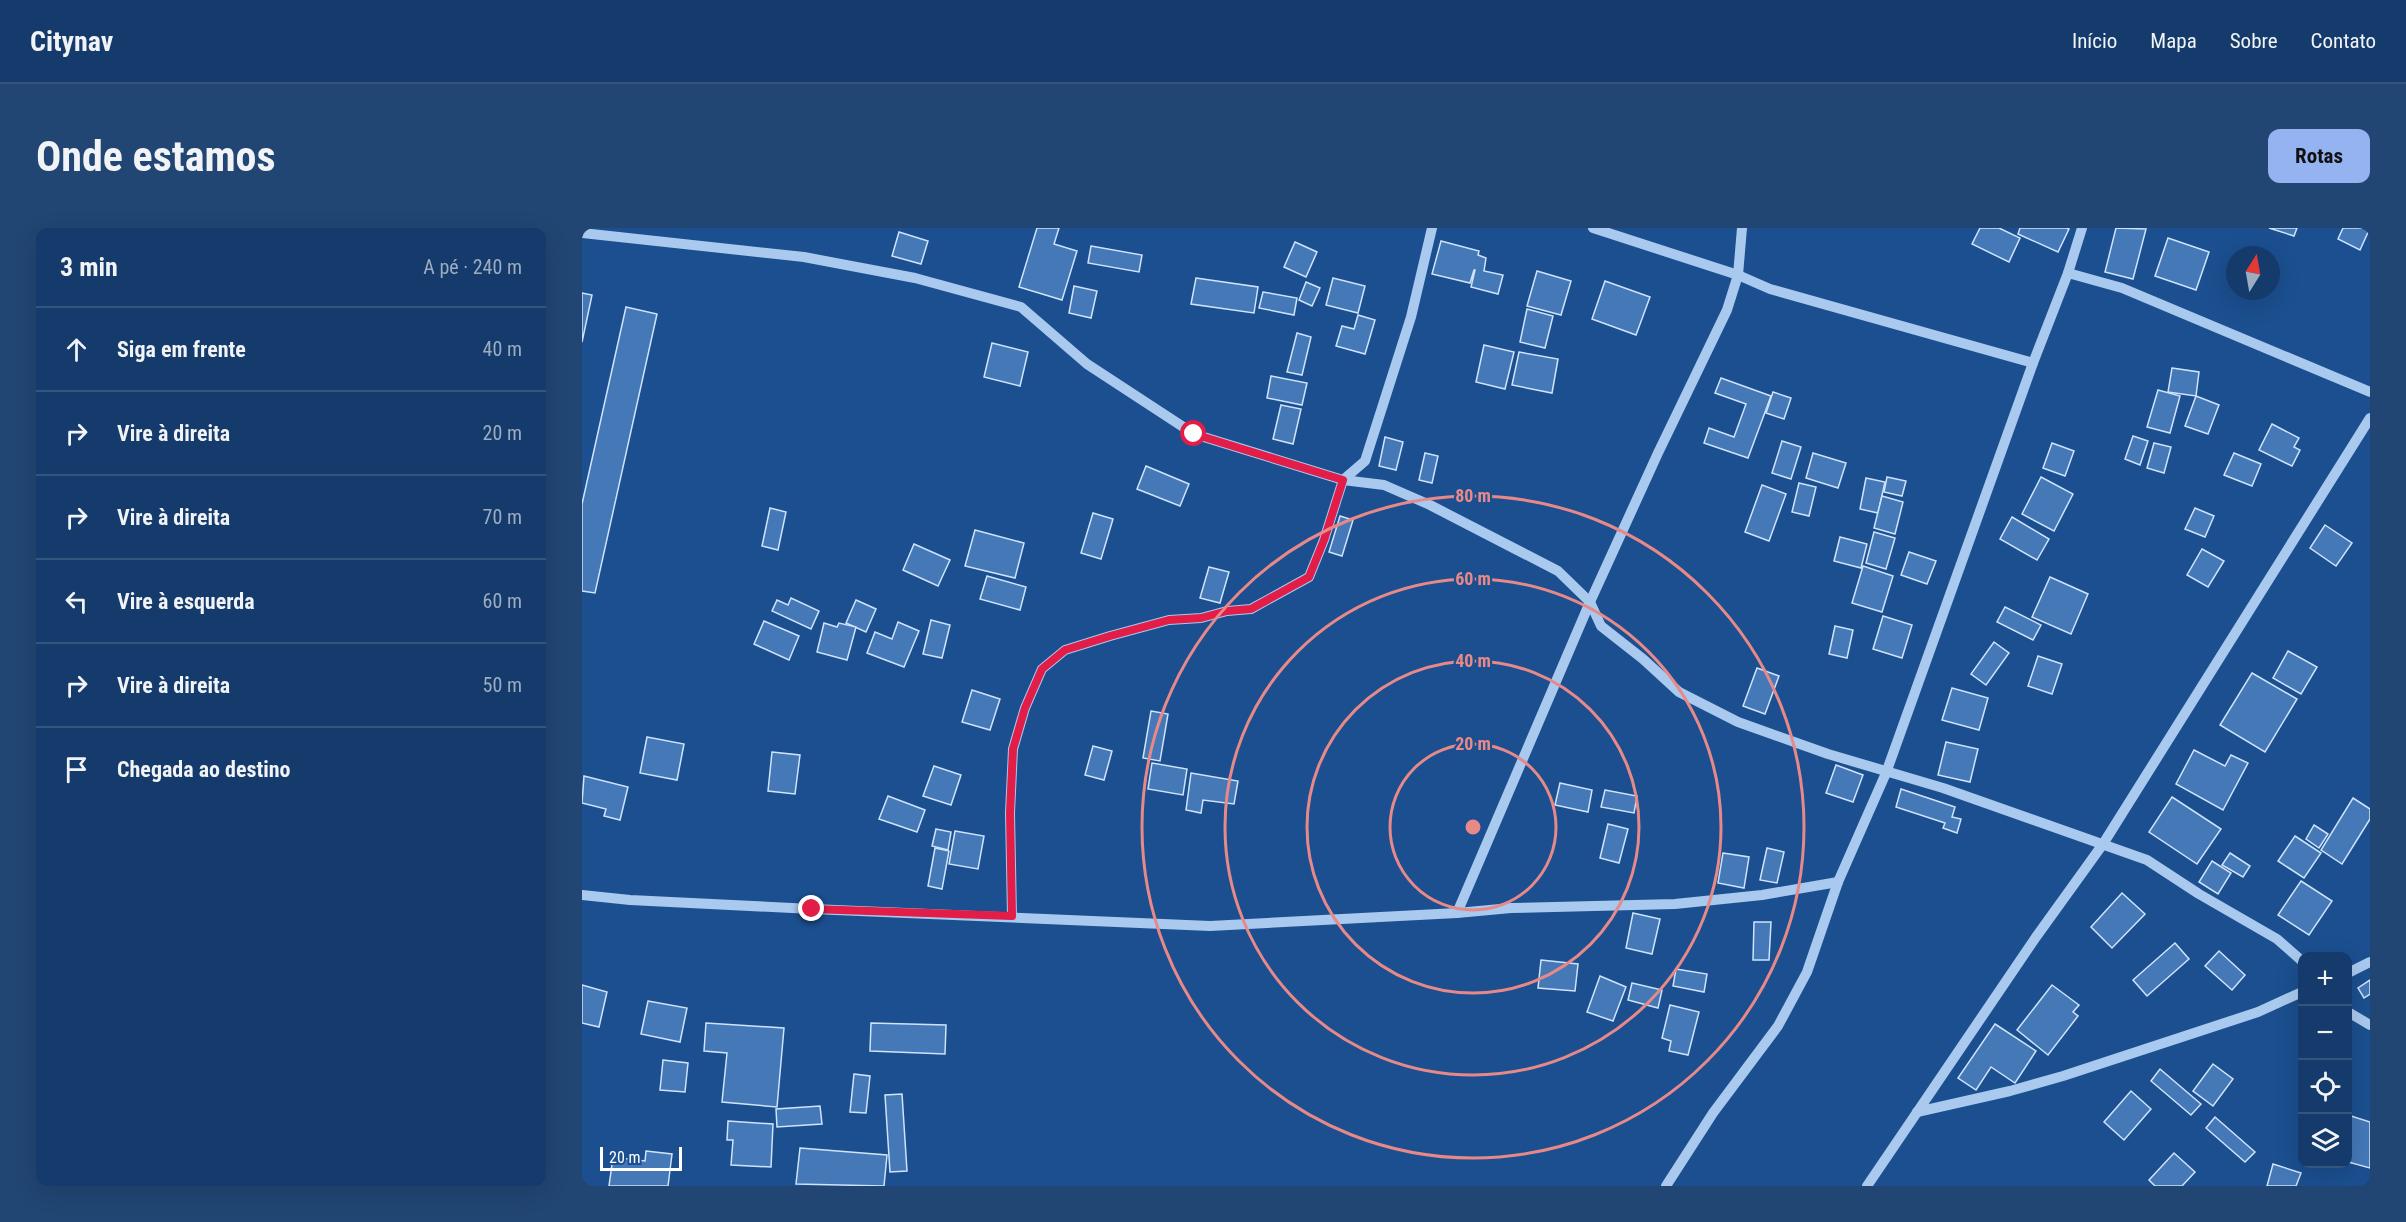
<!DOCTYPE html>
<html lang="pt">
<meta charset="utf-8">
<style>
body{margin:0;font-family:"Roboto Condensed",sans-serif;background:#214673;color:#f1f3f6}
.controls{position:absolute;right:18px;bottom:18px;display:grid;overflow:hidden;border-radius:12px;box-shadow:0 6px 24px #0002}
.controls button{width:54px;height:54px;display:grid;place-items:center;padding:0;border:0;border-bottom:2px solid #33557e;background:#143b6b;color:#f1f3f6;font:30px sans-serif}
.compass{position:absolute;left:1644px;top:18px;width:54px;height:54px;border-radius:50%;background:#143b6b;box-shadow:0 6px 24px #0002;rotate:11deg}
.scale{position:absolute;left:18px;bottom:15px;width:82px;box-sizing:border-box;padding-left:6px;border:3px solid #fff;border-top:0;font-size:16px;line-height:21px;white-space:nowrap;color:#fff;-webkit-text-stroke:4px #1b4f8f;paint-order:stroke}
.stop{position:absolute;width:18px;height:18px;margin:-14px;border:4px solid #e11d48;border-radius:50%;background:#fff}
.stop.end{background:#e11d48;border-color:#fff;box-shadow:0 2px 6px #0008}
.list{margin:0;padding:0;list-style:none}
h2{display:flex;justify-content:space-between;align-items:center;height:78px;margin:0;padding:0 24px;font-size:26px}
h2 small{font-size:20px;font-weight:400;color:#9dadc1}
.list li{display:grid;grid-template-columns:39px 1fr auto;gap:18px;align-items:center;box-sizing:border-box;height:84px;padding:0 24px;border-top:2px solid #33557e}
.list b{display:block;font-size:22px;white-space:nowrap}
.list em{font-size:20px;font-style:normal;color:#9dadc1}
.icon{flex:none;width:33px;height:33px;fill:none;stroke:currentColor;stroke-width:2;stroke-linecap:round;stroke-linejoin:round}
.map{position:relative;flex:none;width:1788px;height:958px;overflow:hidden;border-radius:12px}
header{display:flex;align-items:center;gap:36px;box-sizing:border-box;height:84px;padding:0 30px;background:#143b6b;border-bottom:2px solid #33557e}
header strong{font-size:28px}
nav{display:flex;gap:33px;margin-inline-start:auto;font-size:21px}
.intro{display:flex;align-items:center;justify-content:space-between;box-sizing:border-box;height:144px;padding:0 36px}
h1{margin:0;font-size:42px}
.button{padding:15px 27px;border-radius:12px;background:#95b2f1;color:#111;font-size:21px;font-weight:700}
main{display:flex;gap:36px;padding:0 36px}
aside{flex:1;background:#143b6b;border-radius:12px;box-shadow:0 6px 24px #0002}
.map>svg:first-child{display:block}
</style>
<header>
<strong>Citynav</strong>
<nav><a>Início</a><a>Mapa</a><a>Sobre</a><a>Contato</a></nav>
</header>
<div class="intro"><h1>Onde estamos</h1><a class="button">Rotas</a></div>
<main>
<aside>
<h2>3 min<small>A pé · 240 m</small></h2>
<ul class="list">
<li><svg class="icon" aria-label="ahead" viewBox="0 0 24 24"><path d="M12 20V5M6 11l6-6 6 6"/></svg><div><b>Siga em frente</b></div><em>40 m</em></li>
<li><svg class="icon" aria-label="right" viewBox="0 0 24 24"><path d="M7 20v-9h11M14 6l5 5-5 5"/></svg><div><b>Vire à direita</b></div><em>20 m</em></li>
<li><svg class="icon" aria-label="right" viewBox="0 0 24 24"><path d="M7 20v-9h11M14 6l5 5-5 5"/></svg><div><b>Vire à direita</b></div><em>70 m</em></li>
<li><svg class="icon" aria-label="left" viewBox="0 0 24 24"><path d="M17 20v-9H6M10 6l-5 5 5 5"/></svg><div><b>Vire à esquerda</b></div><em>60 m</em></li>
<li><svg class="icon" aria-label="right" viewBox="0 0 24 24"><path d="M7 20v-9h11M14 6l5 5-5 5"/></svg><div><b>Vire à direita</b></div><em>50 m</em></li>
<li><svg class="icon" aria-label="arrive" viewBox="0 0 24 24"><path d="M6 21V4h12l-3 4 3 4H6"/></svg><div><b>Chegada ao destino</b></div></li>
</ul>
</aside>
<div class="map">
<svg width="1788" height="958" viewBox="0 0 1788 958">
<rect width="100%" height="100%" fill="#1b4f8f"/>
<g fill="#4478b7" stroke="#cfe3fa" stroke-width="1.5">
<polygon points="455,0 477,0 472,16 495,23 480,72 437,59"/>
<polygon points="1398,0 1417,0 1438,10 1427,34 1390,16"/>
<polygon points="1438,0 1484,0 1487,1 1476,24 1436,6"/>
<polygon points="1534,0 1564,1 1551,51 1523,44"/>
<polygon points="1687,0 1715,0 1712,8"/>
<polygon points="1761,0 1788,0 1778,22 1756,11"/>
<polygon points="317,4 346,13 339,36 310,28"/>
<polygon points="1586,10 1627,24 1614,62 1573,48"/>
<polygon points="859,13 897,23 896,27 904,30 902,43 921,47 916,66 889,59 893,42 892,42 888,55 850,46"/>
<polygon points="713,14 735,24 724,49 702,39"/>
<polygon points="509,18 560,27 557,44 506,35"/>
<polygon points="955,43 989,53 979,87 945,78"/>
<polygon points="614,50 676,59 672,85 609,76"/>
<polygon points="751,50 783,58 776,85 744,77"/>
<polygon points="1023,53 1068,69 1054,107 1010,91"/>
<polygon points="724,54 738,60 730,78 717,72"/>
<polygon points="492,58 515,63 509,90 487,85"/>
<polygon points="681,64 715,70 712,87 677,80"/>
<polygon points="0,65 10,67 0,114"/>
<polygon points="44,79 75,86 13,365 0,363 0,276"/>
<polygon points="945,81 971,88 963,120 938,114"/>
<polygon points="776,87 793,92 783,126 754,118 760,98 772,101"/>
<polygon points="715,105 729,109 720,147 705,144"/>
<polygon points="410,115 446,124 438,158 402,149"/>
<polygon points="902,117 932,124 923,161 894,154"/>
<polygon points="937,124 976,131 970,165 930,157"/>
<polygon points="1590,140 1617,144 1614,168 1586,164"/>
<polygon points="689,148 725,155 720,177 685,170"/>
<polygon points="1139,150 1189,168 1166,230 1122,215 1127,200 1152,209 1164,176 1133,165"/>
<polygon points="1576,162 1598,168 1588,205 1565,199"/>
<polygon points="1191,164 1209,170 1202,191 1184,185"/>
<polygon points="1614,168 1637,177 1626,206 1603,198"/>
<polygon points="699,177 719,181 711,216 691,211"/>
<polygon points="1690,196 1717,210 1712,219 1718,222 1710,238 1677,222"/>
<polygon points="1551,208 1566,213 1558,237 1543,231"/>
<polygon points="803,209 821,214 814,242 797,238"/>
<polygon points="1200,213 1219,219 1209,251 1190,245"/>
<polygon points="1470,215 1492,223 1483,248 1461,240"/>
<polygon points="1572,215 1589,219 1582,245 1565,240"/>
<polygon points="843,225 856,228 850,255 837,252"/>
<polygon points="1231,225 1264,235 1256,260 1224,250"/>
<polygon points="1652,225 1679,236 1670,258 1642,247"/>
<polygon points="564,238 607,256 598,278 555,261"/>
<polygon points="1305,249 1324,253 1320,268 1302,264"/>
<polygon points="1459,249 1491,266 1472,303 1440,286"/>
<polygon points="1284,250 1303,254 1296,285 1278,281"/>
<polygon points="1217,255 1234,259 1227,288 1210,284"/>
<polygon points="1180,257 1204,266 1187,313 1163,304"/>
<polygon points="1300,268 1321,274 1313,306 1292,300"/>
<polygon points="188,280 204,284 196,322 180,318"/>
<polygon points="1613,280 1632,288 1623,309 1603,301"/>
<polygon points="511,285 531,291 519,331 499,325"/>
<polygon points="758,288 771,292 760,328 747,324"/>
<polygon points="1430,289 1467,311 1455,332 1418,311"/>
<polygon points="1743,297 1770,315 1754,338 1728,320"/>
<polygon points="393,302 442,315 433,350 383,338"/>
<polygon points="1292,304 1313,310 1304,341 1284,335"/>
<polygon points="1258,309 1285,316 1279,340 1252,333"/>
<polygon points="332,316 368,332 356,358 321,342"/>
<polygon points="1620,321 1642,333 1626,359 1605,347"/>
<polygon points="1327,324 1354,333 1345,356 1319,347"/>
<polygon points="1281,338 1311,348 1300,384 1270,375"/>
<polygon points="627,339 647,344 638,375 618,370"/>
<polygon points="405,348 444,359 438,382 398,371"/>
<polygon points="1468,349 1506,366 1489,406 1450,389"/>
<polygon points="209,370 237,383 229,401 190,383 195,372 206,377"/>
<polygon points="274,372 294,381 284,404 264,395"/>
<polygon points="1423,379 1459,397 1451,412 1415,394"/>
<polygon points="1301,388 1330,397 1320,430 1291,421"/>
<polygon points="349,392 368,397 360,430 341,426"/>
<polygon points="182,393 217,408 207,432 172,416"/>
<polygon points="316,394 337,403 322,439 285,425 293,404 310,411"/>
<polygon points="242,395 255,399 257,395 274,399 265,432 235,424"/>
<polygon points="1253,398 1271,402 1265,430 1247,426"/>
<polygon points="1412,414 1427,425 1404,457 1389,446"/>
<polygon points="1706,423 1735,439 1719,466 1691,450"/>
<polygon points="1456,428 1480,436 1470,466 1446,458"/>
<polygon points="1175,440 1197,448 1183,486 1161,478"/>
<polygon points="1670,445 1715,471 1683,524 1638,497"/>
<polygon points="1370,460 1406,470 1397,502 1360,492"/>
<polygon points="390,462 418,471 408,502 380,494"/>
<polygon points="569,483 586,486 578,533 561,530"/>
<polygon points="65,509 102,516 95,552 58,545"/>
<polygon points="1364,514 1396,521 1388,554 1356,547"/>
<polygon points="511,518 530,523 522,552 503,547"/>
<polygon points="1612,522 1643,538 1649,527 1666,535 1641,582 1594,556"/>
<polygon points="190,524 218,527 213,566 186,563"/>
<polygon points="570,535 605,541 601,567 566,561"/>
<polygon points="1254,537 1281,547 1271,574 1244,565"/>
<polygon points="352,538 379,547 369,577 341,568"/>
<polygon points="609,545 656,553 652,576 621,572 619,585 604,582"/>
<polygon points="2,548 46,559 38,592 22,588 24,581 0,575"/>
<polygon points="978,555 1010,562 1006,584 973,577"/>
<polygon points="1319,561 1373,579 1370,589 1379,591 1375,605 1361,600 1363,595 1314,579"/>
<polygon points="1023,562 1055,568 1052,585 1019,579"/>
<polygon points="306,568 343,582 335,604 297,591"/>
<polygon points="1590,569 1639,601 1615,636 1567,604"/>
<polygon points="1771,570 1788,581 1788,591 1760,636 1739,622"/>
<polygon points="1026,596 1046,601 1037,635 1018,630"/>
<polygon points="1732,597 1746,606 1737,620 1724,611"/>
<polygon points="354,601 369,604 366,622 350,618"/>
<polygon points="373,603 402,608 396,641 367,636"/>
<polygon points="1713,608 1739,625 1722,650 1696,633"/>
<polygon points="353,620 367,623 360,661 346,658"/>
<polygon points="1185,620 1202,624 1195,655 1178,652"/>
<polygon points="1141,625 1167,629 1162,660 1136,655"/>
<polygon points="1648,625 1668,638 1661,649 1640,637"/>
<polygon points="1630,633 1649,645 1636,666 1617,654"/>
<polygon points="1719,653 1750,673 1727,707 1696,687"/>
<polygon points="1540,665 1563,686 1530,720 1509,699"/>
<polygon points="1051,685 1078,691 1070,726 1044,720"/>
<polygon points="1172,694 1189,694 1187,732 1171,732"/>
<polygon points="1593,715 1607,731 1565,768 1551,752"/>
<polygon points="1637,723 1663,747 1650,762 1623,738"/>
<polygon points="959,732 996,736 993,763 956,760"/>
<polygon points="1094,741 1125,746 1122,764 1091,758"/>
<polygon points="1018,748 1044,759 1031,793 1005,784"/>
<polygon points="1788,752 1788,766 1782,770 1776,760"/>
<polygon points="1050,755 1080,762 1076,780 1046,772"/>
<polygon points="0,757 25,764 17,799 0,795"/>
<polygon points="1470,757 1497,777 1491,784 1496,788 1466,827 1435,802"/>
<polygon points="66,773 105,780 98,814 59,806"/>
<polygon points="1088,777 1117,784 1106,827 1087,823 1089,813 1080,810"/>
<polygon points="124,795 202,800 195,879 140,874 145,825 122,823"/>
<polygon points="289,795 364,797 363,826 288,823"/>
<polygon points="1413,796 1454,823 1433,855 1409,839 1394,862 1376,850"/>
<polygon points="81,832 106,835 103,864 78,862"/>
<polygon points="1631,836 1651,851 1631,878 1611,863"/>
<polygon points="1578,841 1619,876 1609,887 1569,853"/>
<polygon points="272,846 288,848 284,885 268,884"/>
<polygon points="1549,863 1569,881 1542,912 1522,894"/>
<polygon points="320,866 325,943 308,944 303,867"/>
<polygon points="238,878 240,896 195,899 194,881"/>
<polygon points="1766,887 1788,894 1788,940 1766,934"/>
<polygon points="1633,889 1673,924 1663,934 1624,900"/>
<polygon points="146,893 191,896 189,939 149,937 151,912 145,912"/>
<polygon points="218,920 305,927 302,958 214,956"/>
<polygon points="64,923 90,926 86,958 27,958 31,929 63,933"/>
<polygon points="1592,925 1613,944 1600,958 1573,958 1567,952"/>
<polygon points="1691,936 1719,945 1714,958 1685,958"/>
</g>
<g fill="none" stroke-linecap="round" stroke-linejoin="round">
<g stroke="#a9c9ee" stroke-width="10">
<polyline points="1011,0 1156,47 1188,61 1451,135"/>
<polyline points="0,5 222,29 333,50 439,79 505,136 612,206 761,252 802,257 848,277 976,343 1008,374 1019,398 1061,431 1097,464 1156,494 1246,526 1361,560 1565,632 1617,666 1695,711 1720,733"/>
<polyline points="1486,45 1540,60 1788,164"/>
<polyline points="0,667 48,672 230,681 628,698 875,685 929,680 1093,676 1180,667 1256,654"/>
<polyline points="875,685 1008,374 1076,225 1145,82 1156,47 1160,0"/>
<polyline points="430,689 428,585 431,521 443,480 460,441 483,422 528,408 587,392 619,390 645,383 669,381 727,349 742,312 761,252 783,233 829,89 850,0"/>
<polyline points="1766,745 1788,734"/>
<polyline points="1766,784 1788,797"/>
<polyline points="1335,884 1428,863 1481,848 1676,784 1720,764"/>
<polyline points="1084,958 1131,885 1196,798 1225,744 1256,654 1304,545 1451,135 1486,45 1500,0"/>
<polyline points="1285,958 1454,709 1521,616 1788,190"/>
</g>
</g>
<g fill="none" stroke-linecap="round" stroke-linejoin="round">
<polyline stroke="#e11d48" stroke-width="8" points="230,681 430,688 428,585 431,521 443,480 460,441 483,422 528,408 587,392 619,390 645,383 669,381 727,349 742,312 761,252 612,206"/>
</g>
<g fill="none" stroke="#e88989" stroke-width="3">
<circle cx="891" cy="599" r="83"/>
<circle cx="891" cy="599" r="166"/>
<circle cx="891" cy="599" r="248"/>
<circle cx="891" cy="599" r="331"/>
</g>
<circle cx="891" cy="599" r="9" fill="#e88989" stroke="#1b4f8f" stroke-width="3"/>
<g font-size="18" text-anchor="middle" font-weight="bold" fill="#e88989" stroke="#1b4f8f" stroke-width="4.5" stroke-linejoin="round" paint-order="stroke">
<text x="891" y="274">80 m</text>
<text x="891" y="357">60 m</text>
<text x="891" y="439">40 m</text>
<text x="891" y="522">20 m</text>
</g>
</svg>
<div class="controls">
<button>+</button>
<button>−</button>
<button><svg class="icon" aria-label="locate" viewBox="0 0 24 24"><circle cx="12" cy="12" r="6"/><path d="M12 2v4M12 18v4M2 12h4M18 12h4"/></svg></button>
<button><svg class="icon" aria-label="layers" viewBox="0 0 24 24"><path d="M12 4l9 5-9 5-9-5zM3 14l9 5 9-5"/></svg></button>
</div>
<svg class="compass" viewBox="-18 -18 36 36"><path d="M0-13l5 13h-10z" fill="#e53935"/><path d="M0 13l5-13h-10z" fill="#9dadc1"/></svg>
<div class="scale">20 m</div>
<div class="stop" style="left:612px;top:206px"></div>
<div class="stop end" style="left:230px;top:681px"></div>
</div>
</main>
